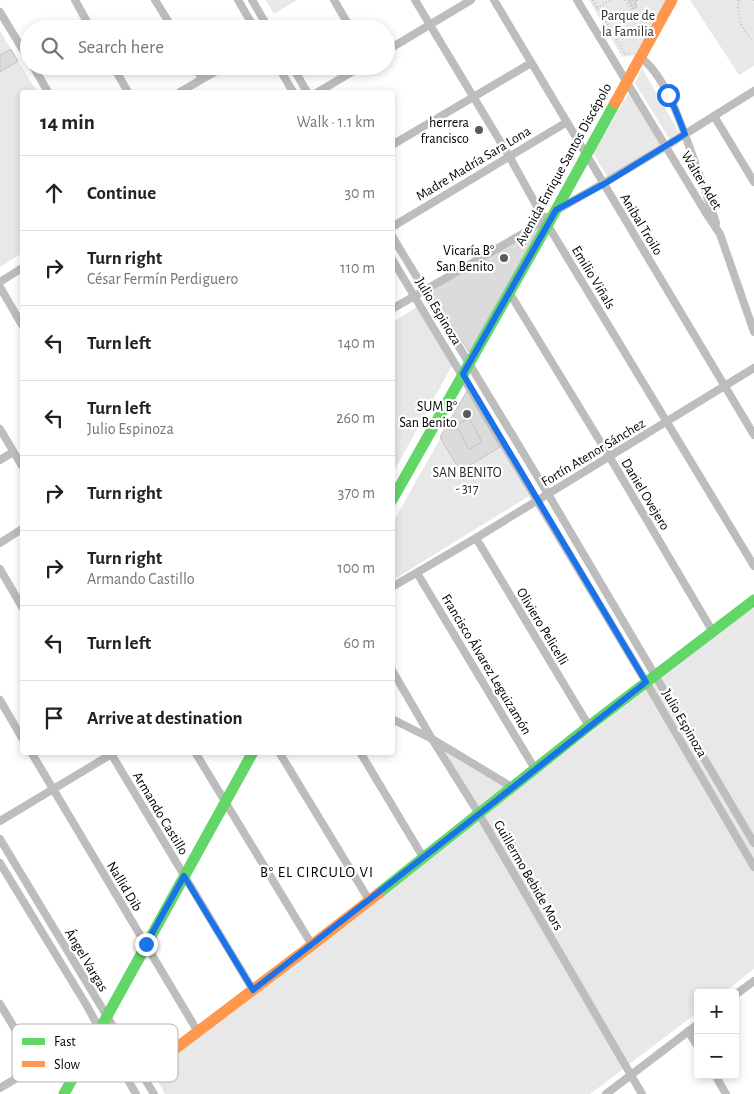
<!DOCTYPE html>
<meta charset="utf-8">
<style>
body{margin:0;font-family:"Alegreya Sans",sans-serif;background:#f6f6f6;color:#222}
.controls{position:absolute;right:15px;bottom:15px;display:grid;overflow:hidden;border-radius:5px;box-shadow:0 2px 8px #0003}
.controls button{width:45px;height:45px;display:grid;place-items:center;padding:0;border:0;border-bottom:1px solid #e0e0e0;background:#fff;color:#222;font:25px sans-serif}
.stop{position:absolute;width:15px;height:15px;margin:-11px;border:4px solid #1a73e8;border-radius:50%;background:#fff}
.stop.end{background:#1a73e8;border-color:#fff;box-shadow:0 1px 5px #0008}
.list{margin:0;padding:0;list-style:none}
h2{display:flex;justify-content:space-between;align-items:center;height:65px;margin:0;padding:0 20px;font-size:21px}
h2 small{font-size:16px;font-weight:400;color:#767676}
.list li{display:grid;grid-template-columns:32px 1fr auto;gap:15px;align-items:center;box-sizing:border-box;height:75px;padding:0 20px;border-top:1px solid #e0e0e0}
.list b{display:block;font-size:19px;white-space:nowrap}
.list p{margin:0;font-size:16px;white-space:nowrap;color:#767676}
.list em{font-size:16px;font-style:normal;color:#767676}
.icon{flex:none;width:28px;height:28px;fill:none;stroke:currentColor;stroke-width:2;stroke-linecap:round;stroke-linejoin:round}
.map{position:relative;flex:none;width:754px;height:1094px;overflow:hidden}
.search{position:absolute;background:#fff;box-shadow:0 2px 8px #0003;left:20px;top:20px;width:375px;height:55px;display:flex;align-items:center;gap:12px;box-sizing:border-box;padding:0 18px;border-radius:28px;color:#767676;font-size:19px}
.panel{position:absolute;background:#fff;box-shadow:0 2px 8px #0003;left:20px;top:90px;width:375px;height:665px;border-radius:5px}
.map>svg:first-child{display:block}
</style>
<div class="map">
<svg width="754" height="1094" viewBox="0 0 754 1094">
<rect width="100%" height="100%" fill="#fff"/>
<g fill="#e8e8e8">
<polygon points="266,0 297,0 274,14"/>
<polygon points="589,0 666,0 635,55 622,57"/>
<polygon points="690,0 754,0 754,66 739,75"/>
<polygon points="0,31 37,92 22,92 22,253 0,267"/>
<polygon points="642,68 680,134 670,140 635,83"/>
<polygon points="630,91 663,146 608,178 593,153"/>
<polygon points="417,307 453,364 393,473 393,322"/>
<polygon points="467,391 529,496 393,580 393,522"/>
<polygon points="754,606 754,969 723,993 698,993 698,1012 590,1094 165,1094 153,1073"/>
<polygon points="440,746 509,786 480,810"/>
</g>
<g fill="#dbdbdb" stroke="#c3c3c3">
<polygon points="628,0 638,0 635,2 637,7 633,9"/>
<polygon points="11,49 18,61 0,72 0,55"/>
<polygon points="541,225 469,352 429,291"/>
<polygon points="467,391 500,447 460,471 440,437"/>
<polygon points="469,418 482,442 469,449 456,425"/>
</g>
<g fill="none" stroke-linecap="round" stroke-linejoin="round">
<g stroke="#c2c2c2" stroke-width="2" stroke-dasharray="1 2.5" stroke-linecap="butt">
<polyline points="593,0 625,54 632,53"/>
<polyline points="625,0 642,27 644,29"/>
<path d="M739,0C736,14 741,32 754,40"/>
<polyline points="753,0 754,0"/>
<polyline points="597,8 610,0"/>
</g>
<g stroke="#bdbdbd" stroke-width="8">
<polyline points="75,0 91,29"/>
<polyline points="155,0 173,29"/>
<polyline points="238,0 255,29"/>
<polyline points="252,0 269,29"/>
<polyline points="334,0 351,29"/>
<polyline points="415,0 509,156 544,219 754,566"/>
<polyline points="494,0 754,435"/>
<polyline points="577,0 706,213 720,234 754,332"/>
<polyline points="0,12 29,60"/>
<polyline points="386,51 471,0"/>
<path d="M640,57C667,77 682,127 693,157C701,179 709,201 716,223"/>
<polyline points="33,66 48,92"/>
<polyline points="113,66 128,92"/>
<polyline points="195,66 202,79"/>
<polyline points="278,66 293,92"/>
<polyline points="292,66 307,92"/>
<polyline points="180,92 225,66"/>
<polyline points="318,92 362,66"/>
<polyline points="714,116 754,182"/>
<polyline points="392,145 531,63"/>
<polyline points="557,210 604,183 666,146 754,91"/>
<polyline points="392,227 567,122"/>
<polyline points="392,236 548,494 754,843"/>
<polyline points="392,259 646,682 754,867"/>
<polyline points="0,282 22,268"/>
<polyline points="0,287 22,325"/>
<polyline points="509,292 609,456 713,632"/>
<polyline points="392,309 524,233 547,217"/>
<polyline points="0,429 22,466"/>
<polyline points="0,460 13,452"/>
<polyline points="476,538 589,726"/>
<polyline points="0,543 22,529"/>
<polyline points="0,569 22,607"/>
<polyline points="417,573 535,769"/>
<polyline points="392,587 476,538 754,368"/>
<polyline points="392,670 432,739 479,814 642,1094"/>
<polyline points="0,700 22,738"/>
<polyline points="392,719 432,739 512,787"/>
<polyline points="31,752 198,1032"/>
<polyline points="110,752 253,990"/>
<polyline points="195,752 312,945"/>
<polyline points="279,752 369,900"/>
<polyline points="360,752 423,857"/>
<polyline points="0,821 115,752"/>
<polyline points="0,839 154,1094"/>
<polyline points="0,863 87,1006 113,1054 136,1094"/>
<polyline points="735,995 754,981"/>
<polyline points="0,1004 37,1066"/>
<polyline points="688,1031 698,1047"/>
<polyline points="715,1075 726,1094"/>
<polyline points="0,1088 71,1046 90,1045"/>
<polyline points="606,1094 698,1024"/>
</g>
<g stroke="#63d668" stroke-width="11">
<polyline points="392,500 556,210 615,103"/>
<polyline points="379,893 589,726 754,600"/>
<polyline points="64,1094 253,752"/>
</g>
<g stroke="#ff974d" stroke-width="11">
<polyline points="615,103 672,0"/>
<polyline points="142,1074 312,945 379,893"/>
</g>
</g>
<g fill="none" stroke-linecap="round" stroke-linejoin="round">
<polyline stroke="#1a73e8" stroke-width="6" points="146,944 184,876 253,990 479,814 646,682 463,374 556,210 604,184 685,134 675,109 668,95"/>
</g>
<g fill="#595959" stroke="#fff" stroke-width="2">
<circle cx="479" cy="130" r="5"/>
<circle cx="504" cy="258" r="5"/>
<circle cx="467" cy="414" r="5"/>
</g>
<g text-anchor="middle" stroke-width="4.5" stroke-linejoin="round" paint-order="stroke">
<g font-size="14" fill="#2c2c2c" stroke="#fff">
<text x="628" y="20">Parque de<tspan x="628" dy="16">la Familia</tspan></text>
<text x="467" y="477">SAN BENITO<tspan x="467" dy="16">- 317</tspan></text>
</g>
<g font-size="14" fill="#000" stroke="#fff" text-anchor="end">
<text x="469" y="127">herrera<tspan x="469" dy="16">francisco</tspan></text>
<text x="494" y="255">Vicaría B°<tspan x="494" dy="16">San Benito</tspan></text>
<text x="457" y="411">SUM B°<tspan x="457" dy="16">San Benito</tspan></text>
</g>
<g font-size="14" fill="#000" stroke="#fff">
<text transform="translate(473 163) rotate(-31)" y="5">Madre Madría Sara Lona</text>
<text transform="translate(563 164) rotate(-61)" y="5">Avenida Enrique Santos Discépolo</text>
<text transform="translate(702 180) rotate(59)" y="5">Walter Adet</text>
<text transform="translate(642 224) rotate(59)" y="5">Anibal Troilo</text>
<text transform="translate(594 277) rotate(59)" y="5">Emilio Viñals</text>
<text transform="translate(439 311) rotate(59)" y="5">Julio Espinoza</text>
<text transform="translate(593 452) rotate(-31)" y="5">Fortín Atenor Sánchez</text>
<text transform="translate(646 494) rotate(59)" y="5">Daniel Ovejero</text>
<text transform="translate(543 626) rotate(59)" y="5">Oliviero Pelicelli</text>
<text transform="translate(487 664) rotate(59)" y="5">Francisco Álvarez Leguizamón</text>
<text transform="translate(685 723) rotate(60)" y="5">Julio Espinoza</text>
<text transform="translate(161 813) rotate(59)" y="5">Armando Castillo</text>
<text transform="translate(529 875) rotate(60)" y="5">Guillermo Bebide Mors</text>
<text transform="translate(125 886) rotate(59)" y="5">Nallid Dib</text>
<text transform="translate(87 960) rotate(59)" y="5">Ángel Vargas</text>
</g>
<g font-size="15" letter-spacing="1" fill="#000" stroke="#fff">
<text x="317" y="877">B° EL CIRCULO VI</text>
</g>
</g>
<rect x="12" y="1024" width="166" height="58" rx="8" fill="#fff" stroke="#b2b2b2" stroke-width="1"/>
<rect x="22" y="1038" width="23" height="7" fill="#63d668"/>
<rect x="22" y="1061" width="23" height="6" fill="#ff974d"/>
<g font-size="14" fill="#000">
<text x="54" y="1046">Fast</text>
<text x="54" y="1069">Slow</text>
</g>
</svg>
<div class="controls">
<button>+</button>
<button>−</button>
</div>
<div class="stop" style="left:668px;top:95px"></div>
<div class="stop end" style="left:146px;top:944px"></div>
<div class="search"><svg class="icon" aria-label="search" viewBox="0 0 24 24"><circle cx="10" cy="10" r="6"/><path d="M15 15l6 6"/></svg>Search here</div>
<section class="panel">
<h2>14 min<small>Walk · 1.1 km</small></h2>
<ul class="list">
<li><svg class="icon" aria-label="ahead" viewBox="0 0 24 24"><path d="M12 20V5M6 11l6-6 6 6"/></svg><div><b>Continue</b></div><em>30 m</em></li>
<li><svg class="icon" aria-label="right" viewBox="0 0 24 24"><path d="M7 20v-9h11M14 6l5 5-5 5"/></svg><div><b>Turn right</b><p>César Fermín Perdiguero</p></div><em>110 m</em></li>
<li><svg class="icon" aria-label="left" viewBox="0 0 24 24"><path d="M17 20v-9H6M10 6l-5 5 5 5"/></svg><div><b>Turn left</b></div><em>140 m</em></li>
<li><svg class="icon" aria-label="left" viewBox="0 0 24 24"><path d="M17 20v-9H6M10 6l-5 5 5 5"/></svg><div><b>Turn left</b><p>Julio Espinoza</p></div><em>260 m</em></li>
<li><svg class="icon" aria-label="right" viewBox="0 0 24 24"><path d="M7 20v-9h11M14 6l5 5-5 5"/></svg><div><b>Turn right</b></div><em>370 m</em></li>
<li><svg class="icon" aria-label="right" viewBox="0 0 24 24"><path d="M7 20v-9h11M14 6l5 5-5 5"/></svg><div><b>Turn right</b><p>Armando Castillo</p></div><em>100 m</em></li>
<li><svg class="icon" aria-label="left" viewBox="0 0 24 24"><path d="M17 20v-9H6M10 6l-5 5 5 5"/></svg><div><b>Turn left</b></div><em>60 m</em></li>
<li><svg class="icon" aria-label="arrive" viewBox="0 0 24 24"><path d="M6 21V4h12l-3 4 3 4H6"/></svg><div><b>Arrive at destination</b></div></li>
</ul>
</section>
</div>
